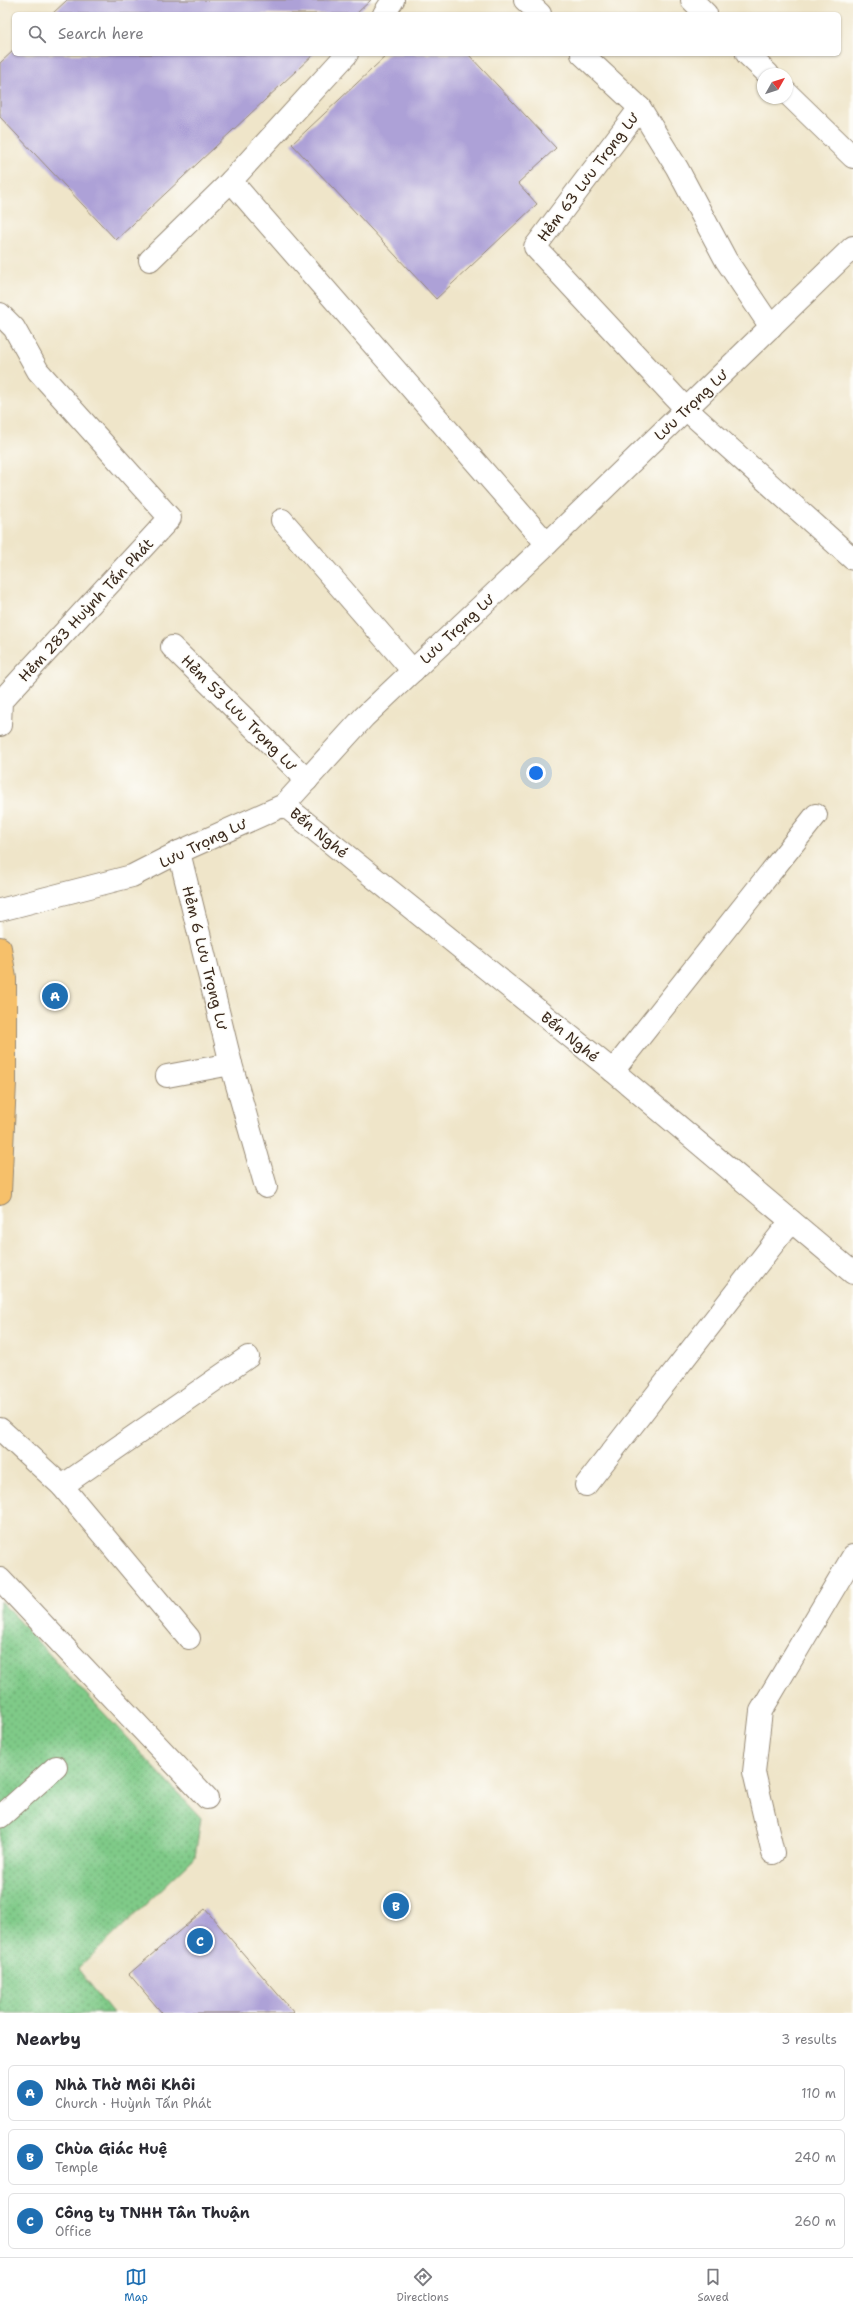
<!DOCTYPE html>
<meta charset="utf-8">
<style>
body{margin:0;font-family:"Shantell Sans",sans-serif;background:#f7f7f7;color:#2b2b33}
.compass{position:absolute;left:757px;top:68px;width:36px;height:36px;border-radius:50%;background:#fff;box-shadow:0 1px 3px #0004;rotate:51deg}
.you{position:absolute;left:536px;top:773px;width:14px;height:14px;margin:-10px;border:3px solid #fff;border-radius:50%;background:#1a73e8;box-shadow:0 0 0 6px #1a73e833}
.badge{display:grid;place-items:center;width:26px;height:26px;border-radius:50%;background:#1f6fb2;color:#fff;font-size:13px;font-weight:700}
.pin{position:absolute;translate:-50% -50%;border:2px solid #fff;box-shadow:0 1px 4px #0006}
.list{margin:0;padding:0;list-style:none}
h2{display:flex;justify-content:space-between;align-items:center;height:52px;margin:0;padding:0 16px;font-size:17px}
h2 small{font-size:13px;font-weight:400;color:#7c7c81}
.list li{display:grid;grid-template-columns:26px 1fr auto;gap:12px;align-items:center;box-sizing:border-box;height:56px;margin:0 8px 8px;padding:0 8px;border:1px solid #e1e1e2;border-radius:6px}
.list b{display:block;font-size:15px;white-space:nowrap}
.list p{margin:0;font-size:13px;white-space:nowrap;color:#7c7c81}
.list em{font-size:13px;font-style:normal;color:#7c7c81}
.icon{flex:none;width:22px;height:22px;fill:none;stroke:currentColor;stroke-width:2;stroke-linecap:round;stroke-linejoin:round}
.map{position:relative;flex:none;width:853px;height:2013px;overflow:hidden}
.search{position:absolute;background:#fff;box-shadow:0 1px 3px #0004;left:12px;right:12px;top:12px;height:44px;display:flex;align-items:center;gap:10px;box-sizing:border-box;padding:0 14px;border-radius:6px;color:#7c7c81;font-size:15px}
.sheet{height:244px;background:#fff}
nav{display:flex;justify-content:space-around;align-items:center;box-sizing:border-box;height:56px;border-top:1px solid #e1e1e2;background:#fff;font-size:11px;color:#7c7c81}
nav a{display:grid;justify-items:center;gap:2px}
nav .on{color:#1f6fb2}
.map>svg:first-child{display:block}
</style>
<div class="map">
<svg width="853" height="2013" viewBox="0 0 853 2013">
<defs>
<pattern id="grass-dots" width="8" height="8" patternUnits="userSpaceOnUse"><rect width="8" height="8" fill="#7fca88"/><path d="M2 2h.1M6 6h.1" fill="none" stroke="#69a46f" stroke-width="1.8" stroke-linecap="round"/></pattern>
</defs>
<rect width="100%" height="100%" fill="#fdfcf7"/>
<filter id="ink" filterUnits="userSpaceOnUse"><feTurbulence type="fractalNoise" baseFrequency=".025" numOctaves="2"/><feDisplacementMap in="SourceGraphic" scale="8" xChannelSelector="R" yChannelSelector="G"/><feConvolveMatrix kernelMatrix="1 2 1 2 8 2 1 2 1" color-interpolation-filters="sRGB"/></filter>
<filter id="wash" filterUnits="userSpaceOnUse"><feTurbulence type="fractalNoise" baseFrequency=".012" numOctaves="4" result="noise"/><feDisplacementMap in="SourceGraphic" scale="16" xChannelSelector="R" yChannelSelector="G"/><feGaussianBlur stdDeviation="0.9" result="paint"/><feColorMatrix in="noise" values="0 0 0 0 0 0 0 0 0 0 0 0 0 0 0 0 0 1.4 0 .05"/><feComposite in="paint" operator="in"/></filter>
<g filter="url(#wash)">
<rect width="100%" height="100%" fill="#efe5c9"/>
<polygon fill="url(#grass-dots)" stroke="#5d7a53" points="0,1601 201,1818 195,1857 78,1969 113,2013 0,2013"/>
<g id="blocks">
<g fill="#ada1d7">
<polygon points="67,0 371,0 356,14 52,14"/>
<polygon points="14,50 14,54 314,54 116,240 0,117 0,63"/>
<polygon points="388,54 468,54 556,148 518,183 537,204 436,299 292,144"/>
<polygon points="205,1909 294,2013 162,2013 129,1974"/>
</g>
</g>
</g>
<g filter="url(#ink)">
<use href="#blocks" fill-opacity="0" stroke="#958874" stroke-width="1"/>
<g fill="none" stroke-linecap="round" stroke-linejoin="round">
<g stroke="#958874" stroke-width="24">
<g id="minor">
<polyline points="525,0 540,14"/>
<polyline points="692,0 706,14"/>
<polyline points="384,14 393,0"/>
<polyline points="582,54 640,108 535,247 686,409 853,559"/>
<polyline points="747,54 768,74"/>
<polyline points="787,93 853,157"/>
<polyline points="640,108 677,168 726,260 771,327"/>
<polyline points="231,181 547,544"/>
<polyline points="150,260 231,181 347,54"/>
<polyline points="0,314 14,328 38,371 170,518 1,701 0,725"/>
<polyline points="282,520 413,671"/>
<polyline points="172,647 307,780"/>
<polyline points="284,805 613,1071 853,1273"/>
<polyline points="179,852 231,1064"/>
<polyline points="0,910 132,876 179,852 284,805 364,717 547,544 853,247"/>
<polyline points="613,1071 816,815"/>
<polyline points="167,1076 231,1064 266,1187"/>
<polyline points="0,1429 62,1486 189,1638"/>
<polyline points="586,1485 791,1221"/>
<polyline points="62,1486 248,1357"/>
<polyline points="0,1579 207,1798"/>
<polyline points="0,1817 56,1767"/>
<polyline points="773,1853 754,1772 761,1711 853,1556"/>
</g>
</g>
<g stroke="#958874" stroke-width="24">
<polyline id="major" points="0,948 5,978 5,1082 0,1193"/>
</g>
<use href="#minor" stroke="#fff" stroke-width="22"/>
<use href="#major" stroke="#f6c06b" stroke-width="22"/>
</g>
</g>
<g text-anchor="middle" stroke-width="3" stroke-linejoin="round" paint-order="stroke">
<g font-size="15" fill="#3b2a1e" stroke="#fdfcf7">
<text transform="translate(588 177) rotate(-53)" y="5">Hẻm 63 Lưu Trọng Lư</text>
<text transform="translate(691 405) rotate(-44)" y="5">Lưu Trọng Lư</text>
<text transform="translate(86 610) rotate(-47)" y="5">Hẻm 283 Huỳnh Tấn Phát</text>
<text transform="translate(457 629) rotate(-43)" y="5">Lưu Trọng Lư</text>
<text transform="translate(239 713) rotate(45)" y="5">Hẻm 53 Lưu Trọng Lư</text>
<text transform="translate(319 833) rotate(39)" y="5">Bến Nghé</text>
<text transform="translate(203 843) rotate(-26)" y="5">Lưu Trọng Lư</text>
<text transform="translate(205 958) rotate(76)" y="5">Hẻm 6 Lưu Trọng Lư</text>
<text transform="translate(570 1037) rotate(39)" y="5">Bến Nghé</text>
</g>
</g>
</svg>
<svg class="compass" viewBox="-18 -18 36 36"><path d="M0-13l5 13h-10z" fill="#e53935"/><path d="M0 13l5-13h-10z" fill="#7c7c81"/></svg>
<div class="you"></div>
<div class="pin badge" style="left:55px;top:996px">A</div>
<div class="pin badge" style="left:396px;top:1906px">B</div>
<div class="pin badge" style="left:200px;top:1941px">C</div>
<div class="search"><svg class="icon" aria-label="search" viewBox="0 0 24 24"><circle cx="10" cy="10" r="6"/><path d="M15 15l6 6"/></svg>Search here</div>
</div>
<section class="sheet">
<h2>Nearby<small>3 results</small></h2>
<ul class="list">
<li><span class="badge">A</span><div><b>Nhà Thờ Môi Khôi</b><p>Church · Huỳnh Tấn Phát</p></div><em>110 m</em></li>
<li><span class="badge">B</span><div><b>Chùa Giác Huệ</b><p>Temple</p></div><em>240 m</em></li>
<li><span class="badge">C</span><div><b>Công ty TNHH Tân Thuận</b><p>Office</p></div><em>260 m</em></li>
</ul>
</section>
<nav>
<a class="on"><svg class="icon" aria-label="map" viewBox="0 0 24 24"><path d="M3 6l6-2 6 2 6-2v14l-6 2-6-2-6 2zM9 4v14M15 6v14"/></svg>Map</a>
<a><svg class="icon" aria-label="directions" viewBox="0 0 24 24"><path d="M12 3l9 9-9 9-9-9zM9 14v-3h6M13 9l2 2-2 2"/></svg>Directions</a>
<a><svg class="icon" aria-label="saved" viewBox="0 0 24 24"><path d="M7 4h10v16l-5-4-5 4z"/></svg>Saved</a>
</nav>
